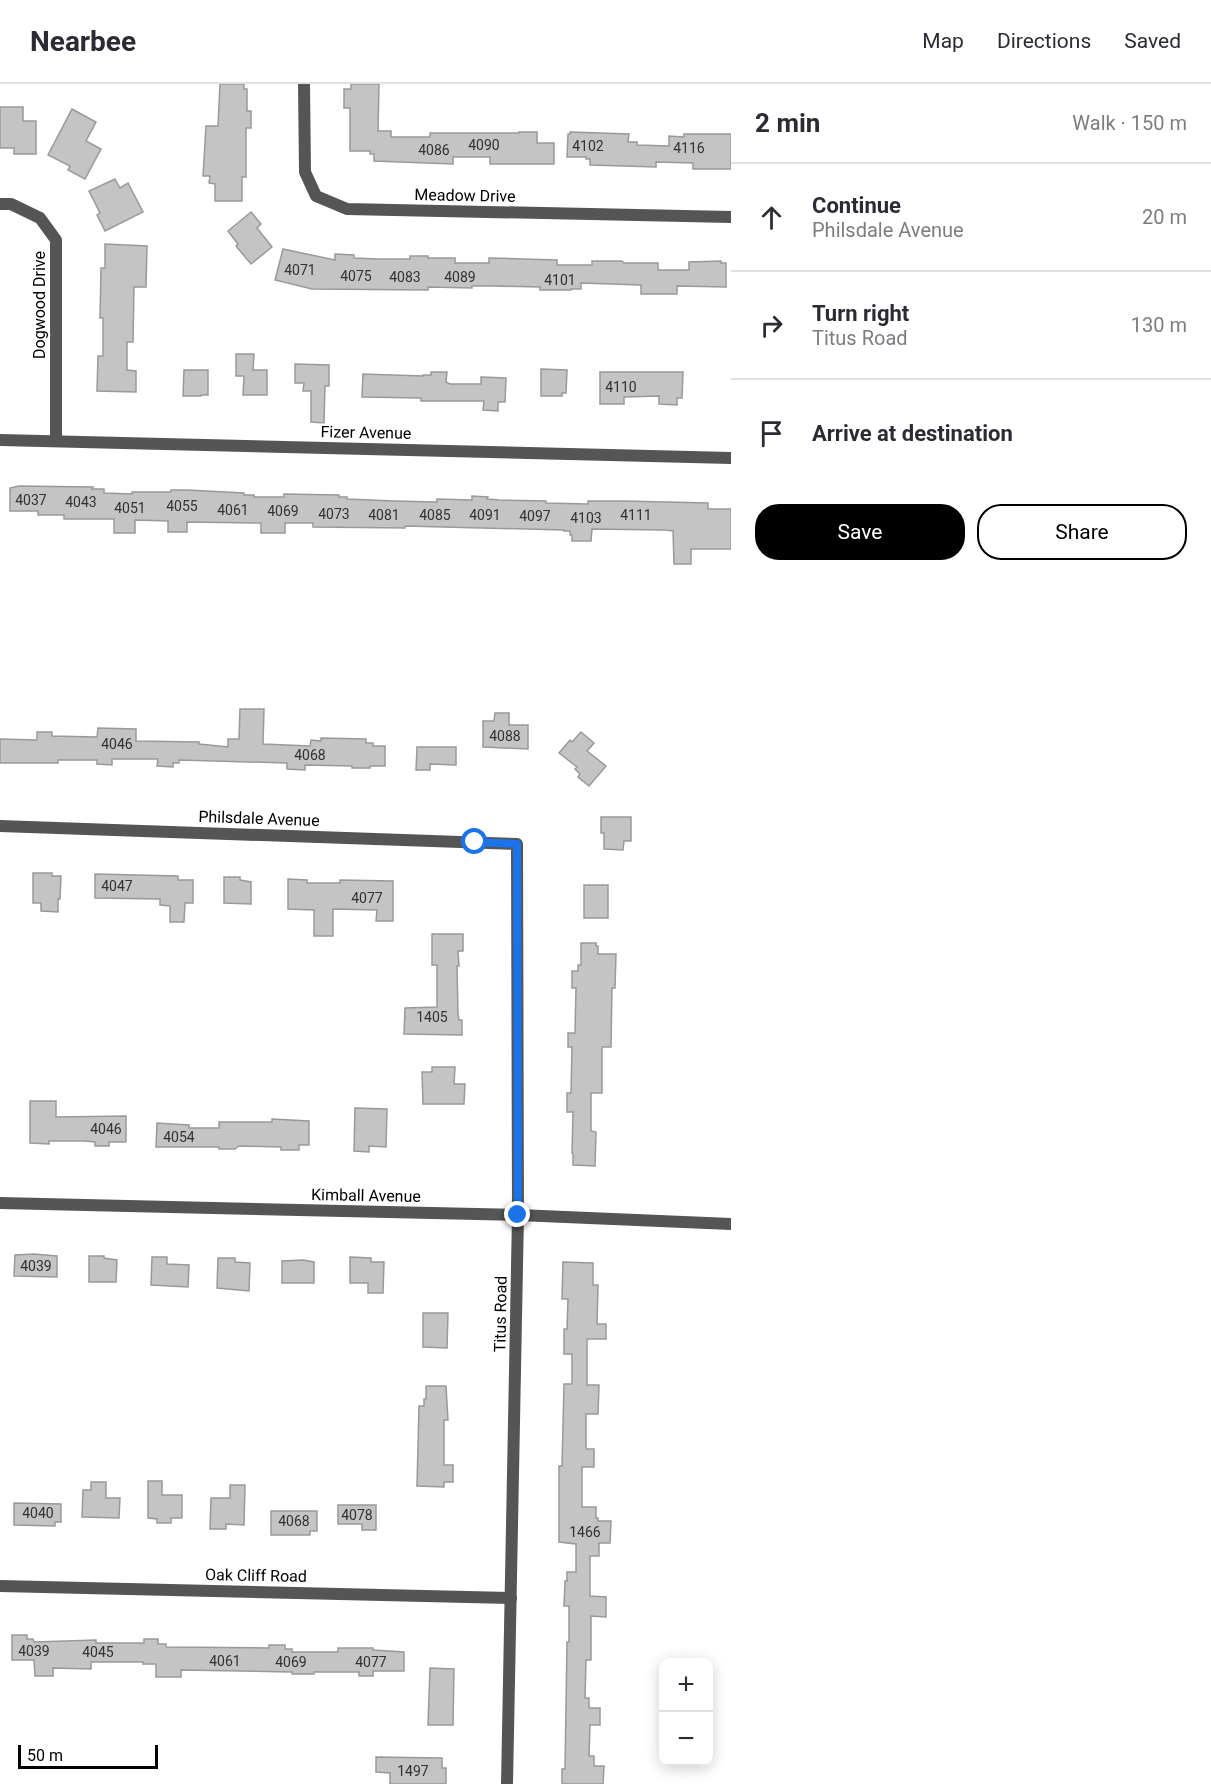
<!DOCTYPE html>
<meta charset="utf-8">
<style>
body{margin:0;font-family:Roboto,sans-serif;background:#f2f2f3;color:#2b2b33}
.controls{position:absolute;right:18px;bottom:18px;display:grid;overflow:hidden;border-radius:12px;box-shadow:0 3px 15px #0003}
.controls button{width:54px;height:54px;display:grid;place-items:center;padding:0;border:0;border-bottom:2px solid #e1e1e2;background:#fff;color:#2b2b33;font:30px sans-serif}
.scale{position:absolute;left:18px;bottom:15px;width:140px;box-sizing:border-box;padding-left:6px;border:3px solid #000;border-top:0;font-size:16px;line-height:21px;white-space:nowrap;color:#000;-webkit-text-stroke:4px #fff;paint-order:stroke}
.stop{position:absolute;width:18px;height:18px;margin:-14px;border:4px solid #1a73e8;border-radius:50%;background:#fff}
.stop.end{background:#1a73e8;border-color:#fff;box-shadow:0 2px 6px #0008}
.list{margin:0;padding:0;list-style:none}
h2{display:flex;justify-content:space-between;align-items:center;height:78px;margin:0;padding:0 24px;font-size:26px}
h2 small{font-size:20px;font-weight:400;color:#7c7c81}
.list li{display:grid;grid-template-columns:39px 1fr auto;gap:18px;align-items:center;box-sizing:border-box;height:108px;padding:0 24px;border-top:2px solid #e1e1e2}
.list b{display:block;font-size:22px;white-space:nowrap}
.list p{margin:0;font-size:20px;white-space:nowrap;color:#7c7c81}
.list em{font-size:20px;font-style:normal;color:#7c7c81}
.actions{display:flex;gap:12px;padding:18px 24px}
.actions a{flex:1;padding:14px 0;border:2px solid #000;border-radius:24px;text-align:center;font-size:21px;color:#000}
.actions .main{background:#000;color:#fff}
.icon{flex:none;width:33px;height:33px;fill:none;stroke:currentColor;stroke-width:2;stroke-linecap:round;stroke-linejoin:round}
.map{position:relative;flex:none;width:731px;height:1700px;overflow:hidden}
header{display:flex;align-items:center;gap:36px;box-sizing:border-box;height:84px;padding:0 30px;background:#fff;border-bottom:2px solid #e1e1e2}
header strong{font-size:28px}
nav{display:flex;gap:33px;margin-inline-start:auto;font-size:21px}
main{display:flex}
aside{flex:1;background:#fff}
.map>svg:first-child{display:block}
</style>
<header>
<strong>Nearbee</strong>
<nav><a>Map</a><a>Directions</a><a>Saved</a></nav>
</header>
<main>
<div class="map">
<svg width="731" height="1700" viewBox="0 0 731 1700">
<rect width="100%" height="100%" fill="#fff"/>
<g fill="#c4c4c4" stroke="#999" stroke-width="1.5">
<polygon points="220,0 244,0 244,5 247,5 247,27 251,27 251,44 246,44 246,93 242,93 242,117 215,117 215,100 209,99 210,92 203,92 206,42 218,42"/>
<polygon points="351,0 379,0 378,47 391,47 391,53 430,53 430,49 519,49 519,48 537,48 537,59 554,59 554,80 490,80 490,73 453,73 453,80 374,77 374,70 370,70 370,67 350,67 350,24 344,24 344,5 351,5"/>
<polygon points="0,23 23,23 23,37 36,37 36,70 14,70 14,64 0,64"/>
<polygon points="72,25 96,38 86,57 101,65 85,95 68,86 70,82 48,71"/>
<polygon points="570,48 629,50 628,58 637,58 637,61 669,62 669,52 684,53 684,50 731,50 731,85 693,85 693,79 656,78 656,83 590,81 590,75 586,75 586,73 567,73 568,50 570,50"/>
<polygon points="115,95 120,104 128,99 143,128 105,147 97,131 100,129 89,107"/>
<polygon points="251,128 261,140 257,144 272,163 251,180 236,162 238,160 228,147"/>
<polygon points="105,160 147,162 146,203 134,203 133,258 127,258 127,286 136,287 136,308 97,307 98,272 103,272 103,234 100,234 101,184 105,184"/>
<polygon points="283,165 335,176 335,170 354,171 354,174 378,175 410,175 410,172 428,172 428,174 455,174 455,179 489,179 489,174 557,176 557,181 592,181 592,177 622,177 624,179 658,179 658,186 689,186 689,178 721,177 721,179 726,179 726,203 677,202 677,210 641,210 641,201 581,199 581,205 571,205 571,206 540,206 540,203 492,202 472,202 472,204 428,203 428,206 312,205 275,196"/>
<polygon points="236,270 254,270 253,286 267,286 267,311 243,311 244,292 236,292"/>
<polygon points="295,280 329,281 329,302 325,302 324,339 311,338 311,307 303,307 304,299 295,299"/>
<polygon points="541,285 567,286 566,309 562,309 562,312 541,312"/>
<polygon points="184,286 208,286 208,311 201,311 201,312 183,312"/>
<polygon points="431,288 447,288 446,298 450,300 481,300 481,293 506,294 505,318 498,318 498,327 483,326 484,317 421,317 421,314 362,313 363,290 423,292 423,291 431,291"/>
<polygon points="600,288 683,288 682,314 677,314 677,321 659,320 659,312 624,313 624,320 600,320"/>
<polygon points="19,402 93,403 92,405 104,405 104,409 132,410 132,408 171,408 171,406 187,406 244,409 244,411 254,411 254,413 284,413 284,410 339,411 339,413 347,413 347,415 394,417 437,418 437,415 472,416 472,412 488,413 487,415 499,416 546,417 546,419 588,420 588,417 624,417 708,419 708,425 731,425 731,465 691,465 691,480 674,480 673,447 665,446 592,445 591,457 572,457 572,451 570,451 570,447 564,447 564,446 405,442 405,444 313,443 313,439 285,439 285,449 261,449 261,439 187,438 187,448 168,448 168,437 135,436 135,449 114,449 114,435 64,435 64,431 38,431 38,427 10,427 10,404"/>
<polygon points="240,625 264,625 263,660 310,662 311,656 321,657 321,654 366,655 366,659 373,659 373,662 385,662 385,682 370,682 370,684 352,684 352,682 305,681 305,686 287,685 287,679 179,676 179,679 173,679 173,683 157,682 158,675 112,675 112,681 97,680 97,676 58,676 58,679 0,679 0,655 37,656 37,648 52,648 52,652 97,653 98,644 136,645 136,657 199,658 199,660 228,663 228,655 239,655"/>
<polygon points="495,629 509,629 509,641 528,641 528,665 483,663 483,637 494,637"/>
<polygon points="581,648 594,659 587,667 606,682 589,702 578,693 580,690 575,685 577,683 559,669 570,656 572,658"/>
<polygon points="417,663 456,663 456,681 430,680 430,686 416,686"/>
<polygon points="601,733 631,733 631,757 624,757 623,766 604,765 604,749 601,749"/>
<polygon points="33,789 52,789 52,792 61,792 60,815 58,815 58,828 41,827 41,819 33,819"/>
<polygon points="95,790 178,792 178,796 193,796 193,819 185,819 184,838 170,838 170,822 160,821 160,815 95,814"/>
<polygon points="224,793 240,793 240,796 251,798 251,820 224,819"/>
<polygon points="288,795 307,796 307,799 340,799 340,796 393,797 393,837 376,837 377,826 333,825 333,852 314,852 314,826 288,825"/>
<rect x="584" y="801" width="24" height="33"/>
<polygon points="432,850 463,850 463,867 458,867 459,882 457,882 458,930 459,936 462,936 462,951 404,950 405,924 437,923 437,881 432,881"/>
<polygon points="581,859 596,859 596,862 598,862 598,870 616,870 615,904 612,904 611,963 602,963 602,1009 591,1009 591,1047 596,1048 595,1082 573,1081 573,1070 572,1069 573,1028 567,1028 567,1009 571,1009 572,963 568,963 568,949 575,949 576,904 572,904 572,887 578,887 578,881 581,881"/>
<polygon points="432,983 455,983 454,1000 465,1000 464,1020 423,1020 422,988 432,988"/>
<polygon points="30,1017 56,1017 56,1033 126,1032 126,1058 109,1058 109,1062 95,1062 95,1058 85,1057 49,1057 49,1060 30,1059"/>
<polygon points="355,1024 387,1025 386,1063 369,1062 369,1068 354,1067"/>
<polygon points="272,1035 309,1037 309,1061 299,1061 299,1066 281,1066 281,1063 239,1062 235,1065 219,1065 219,1063 156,1063 157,1039 189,1041 189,1044 219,1044 219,1038 272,1038"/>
<polygon points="34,1170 57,1172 57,1193 14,1192 15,1171"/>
<polygon points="89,1172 104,1172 104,1174 117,1176 116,1198 89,1198"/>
<polygon points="152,1173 167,1173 167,1180 189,1181 188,1203 151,1201"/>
<polygon points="350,1173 371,1174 371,1178 384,1178 383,1209 368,1209 368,1199 350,1199"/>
<polygon points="218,1174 235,1174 235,1178 250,1179 249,1207 217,1204"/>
<polygon points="303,1176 314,1178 314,1199 282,1199 282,1177"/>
<polygon points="563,1178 593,1179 593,1201 598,1201 597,1240 606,1240 606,1255 587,1255 587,1301 599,1301 598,1330 586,1330 586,1363 587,1365 594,1365 594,1383 582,1383 582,1423 596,1423 596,1434 598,1434 598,1437 611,1437 610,1459 599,1459 599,1472 590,1472 590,1512 606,1513 606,1533 591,1532 591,1576 586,1576 585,1614 589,1614 589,1624 600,1624 600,1641 590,1641 589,1672 594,1672 594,1682 604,1682 603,1700 562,1700 562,1685 565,1685 567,1558 569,1558 569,1522 564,1522 565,1497 567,1497 567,1488 576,1488 576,1460 559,1458 559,1382 562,1382 564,1300 572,1300 572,1270 564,1270 564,1245 567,1245 568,1215 562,1215"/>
<polygon points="423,1229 448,1229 447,1264 423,1263"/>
<polygon points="426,1302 446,1302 448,1336 444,1336 444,1381 453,1381 453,1398 444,1398 444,1403 417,1402 419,1322 424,1322 424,1315 426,1315"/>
<polygon points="148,1397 162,1397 162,1411 182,1411 182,1434 171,1434 171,1439 157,1439 157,1435 148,1434"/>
<polygon points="91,1398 106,1398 106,1414 120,1414 119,1434 82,1433 83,1406 91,1406"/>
<polygon points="230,1401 245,1401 244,1441 226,1440 226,1445 210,1445 211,1414 230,1414"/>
<polygon points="14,1419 61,1420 61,1438 55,1438 55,1442 14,1441"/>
<polygon points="338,1421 376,1421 376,1446 362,1446 362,1440 338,1440"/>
<polygon points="271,1427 317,1427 317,1447 310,1447 310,1451 271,1451"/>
<polygon points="12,1551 27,1551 27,1555 33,1555 34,1558 96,1556 96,1559 144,1559 144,1555 158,1555 158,1560 166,1560 166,1563 269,1564 269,1561 285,1561 285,1565 292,1565 292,1568 338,1568 338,1564 373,1564 373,1566 404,1568 404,1587 373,1587 373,1592 359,1592 359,1588 314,1588 314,1590 292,1590 292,1588 181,1586 181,1593 156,1593 156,1580 143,1580 143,1578 91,1578 91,1585 53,1584 53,1592 35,1592 34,1576 12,1576"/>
<polygon points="430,1584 454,1585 453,1641 428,1641"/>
<polygon points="376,1673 442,1674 442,1684 446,1684 446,1700 390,1700 390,1689 376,1688"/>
</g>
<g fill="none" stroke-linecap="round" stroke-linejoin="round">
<g stroke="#555" stroke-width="12">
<polyline points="304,0 305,88 316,112 347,125 731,133"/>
<polyline points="0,120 11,120 40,134 56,156 56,357"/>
<polyline points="0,356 731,374"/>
<polyline points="0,742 517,760 518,1131 507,1700"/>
<polyline points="0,1502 511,1514"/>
</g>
<polyline stroke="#555" stroke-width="12" points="0,1119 518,1131 731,1140"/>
</g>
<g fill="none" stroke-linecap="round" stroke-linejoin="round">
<polyline stroke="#1a73e8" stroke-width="8" points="475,758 517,760 518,1131"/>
</g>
<g text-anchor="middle" stroke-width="4.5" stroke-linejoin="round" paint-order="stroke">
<g font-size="14" fill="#313131">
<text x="484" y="66">4090</text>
<text x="588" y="67">4102</text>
<text x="689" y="69">4116</text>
<text x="434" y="71">4086</text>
<text x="300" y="191">4071</text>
<text x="356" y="197">4075</text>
<text x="405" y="198">4083</text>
<text x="460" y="198">4089</text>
<text x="560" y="201">4101</text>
<text x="621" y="308">4110</text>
<text x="31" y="421">4037</text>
<text x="81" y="423">4043</text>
<text x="182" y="427">4055</text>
<text x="130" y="429">4051</text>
<text x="233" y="431">4061</text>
<text x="283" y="432">4069</text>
<text x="334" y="435">4073</text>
<text x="384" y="436">4081</text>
<text x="435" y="436">4085</text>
<text x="485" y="436">4091</text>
<text x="636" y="436">4111</text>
<text x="535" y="437">4097</text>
<text x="586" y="439">4103</text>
<text x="505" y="657">4088</text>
<text x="117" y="665">4046</text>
<text x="310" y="676">4068</text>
<text x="117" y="807">4047</text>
<text x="367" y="819">4077</text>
<text x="432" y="938">1405</text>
<text x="106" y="1050">4046</text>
<text x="179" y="1058">4054</text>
<text x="36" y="1187">4039</text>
<text x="38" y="1434">4040</text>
<text x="357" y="1436">4078</text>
<text x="294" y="1442">4068</text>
<text x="585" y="1453">1466</text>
<text x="34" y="1572">4039</text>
<text x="98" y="1573">4045</text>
<text x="225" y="1582">4061</text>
<text x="291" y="1583">4069</text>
<text x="371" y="1583">4077</text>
<text x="413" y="1692">1497</text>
</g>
<g font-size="16" fill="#000" stroke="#fff">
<text transform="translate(465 111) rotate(1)" y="6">Meadow Drive</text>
<text transform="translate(39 221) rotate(-90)" y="6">Dogwood Drive</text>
<text transform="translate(366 348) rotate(1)" y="6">Fizer Avenue</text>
<text transform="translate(259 734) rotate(2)" y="6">Philsdale Avenue</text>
<text transform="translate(366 1111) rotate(1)" y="6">Kimball Avenue</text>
<text transform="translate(500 1230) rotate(-89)" y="6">Titus Road</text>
<text transform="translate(256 1491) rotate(1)" y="6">Oak Cliff Road</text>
</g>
</g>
</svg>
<div class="controls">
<button>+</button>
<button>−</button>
</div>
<div class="scale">50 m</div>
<div class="stop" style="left:475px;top:758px"></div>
<div class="stop end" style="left:518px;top:1131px"></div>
</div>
<aside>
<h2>2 min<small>Walk · 150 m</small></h2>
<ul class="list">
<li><svg class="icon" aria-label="ahead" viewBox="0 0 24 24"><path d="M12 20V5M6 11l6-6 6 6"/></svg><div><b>Continue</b><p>Philsdale Avenue</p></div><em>20 m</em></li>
<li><svg class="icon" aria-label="right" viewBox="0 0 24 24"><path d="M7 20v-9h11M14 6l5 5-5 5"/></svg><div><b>Turn right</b><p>Titus Road</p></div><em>130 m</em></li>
<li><svg class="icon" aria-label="arrive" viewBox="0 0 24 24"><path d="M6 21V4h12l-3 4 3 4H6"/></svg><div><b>Arrive at destination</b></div></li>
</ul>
<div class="actions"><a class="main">Save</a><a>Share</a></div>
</aside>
</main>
